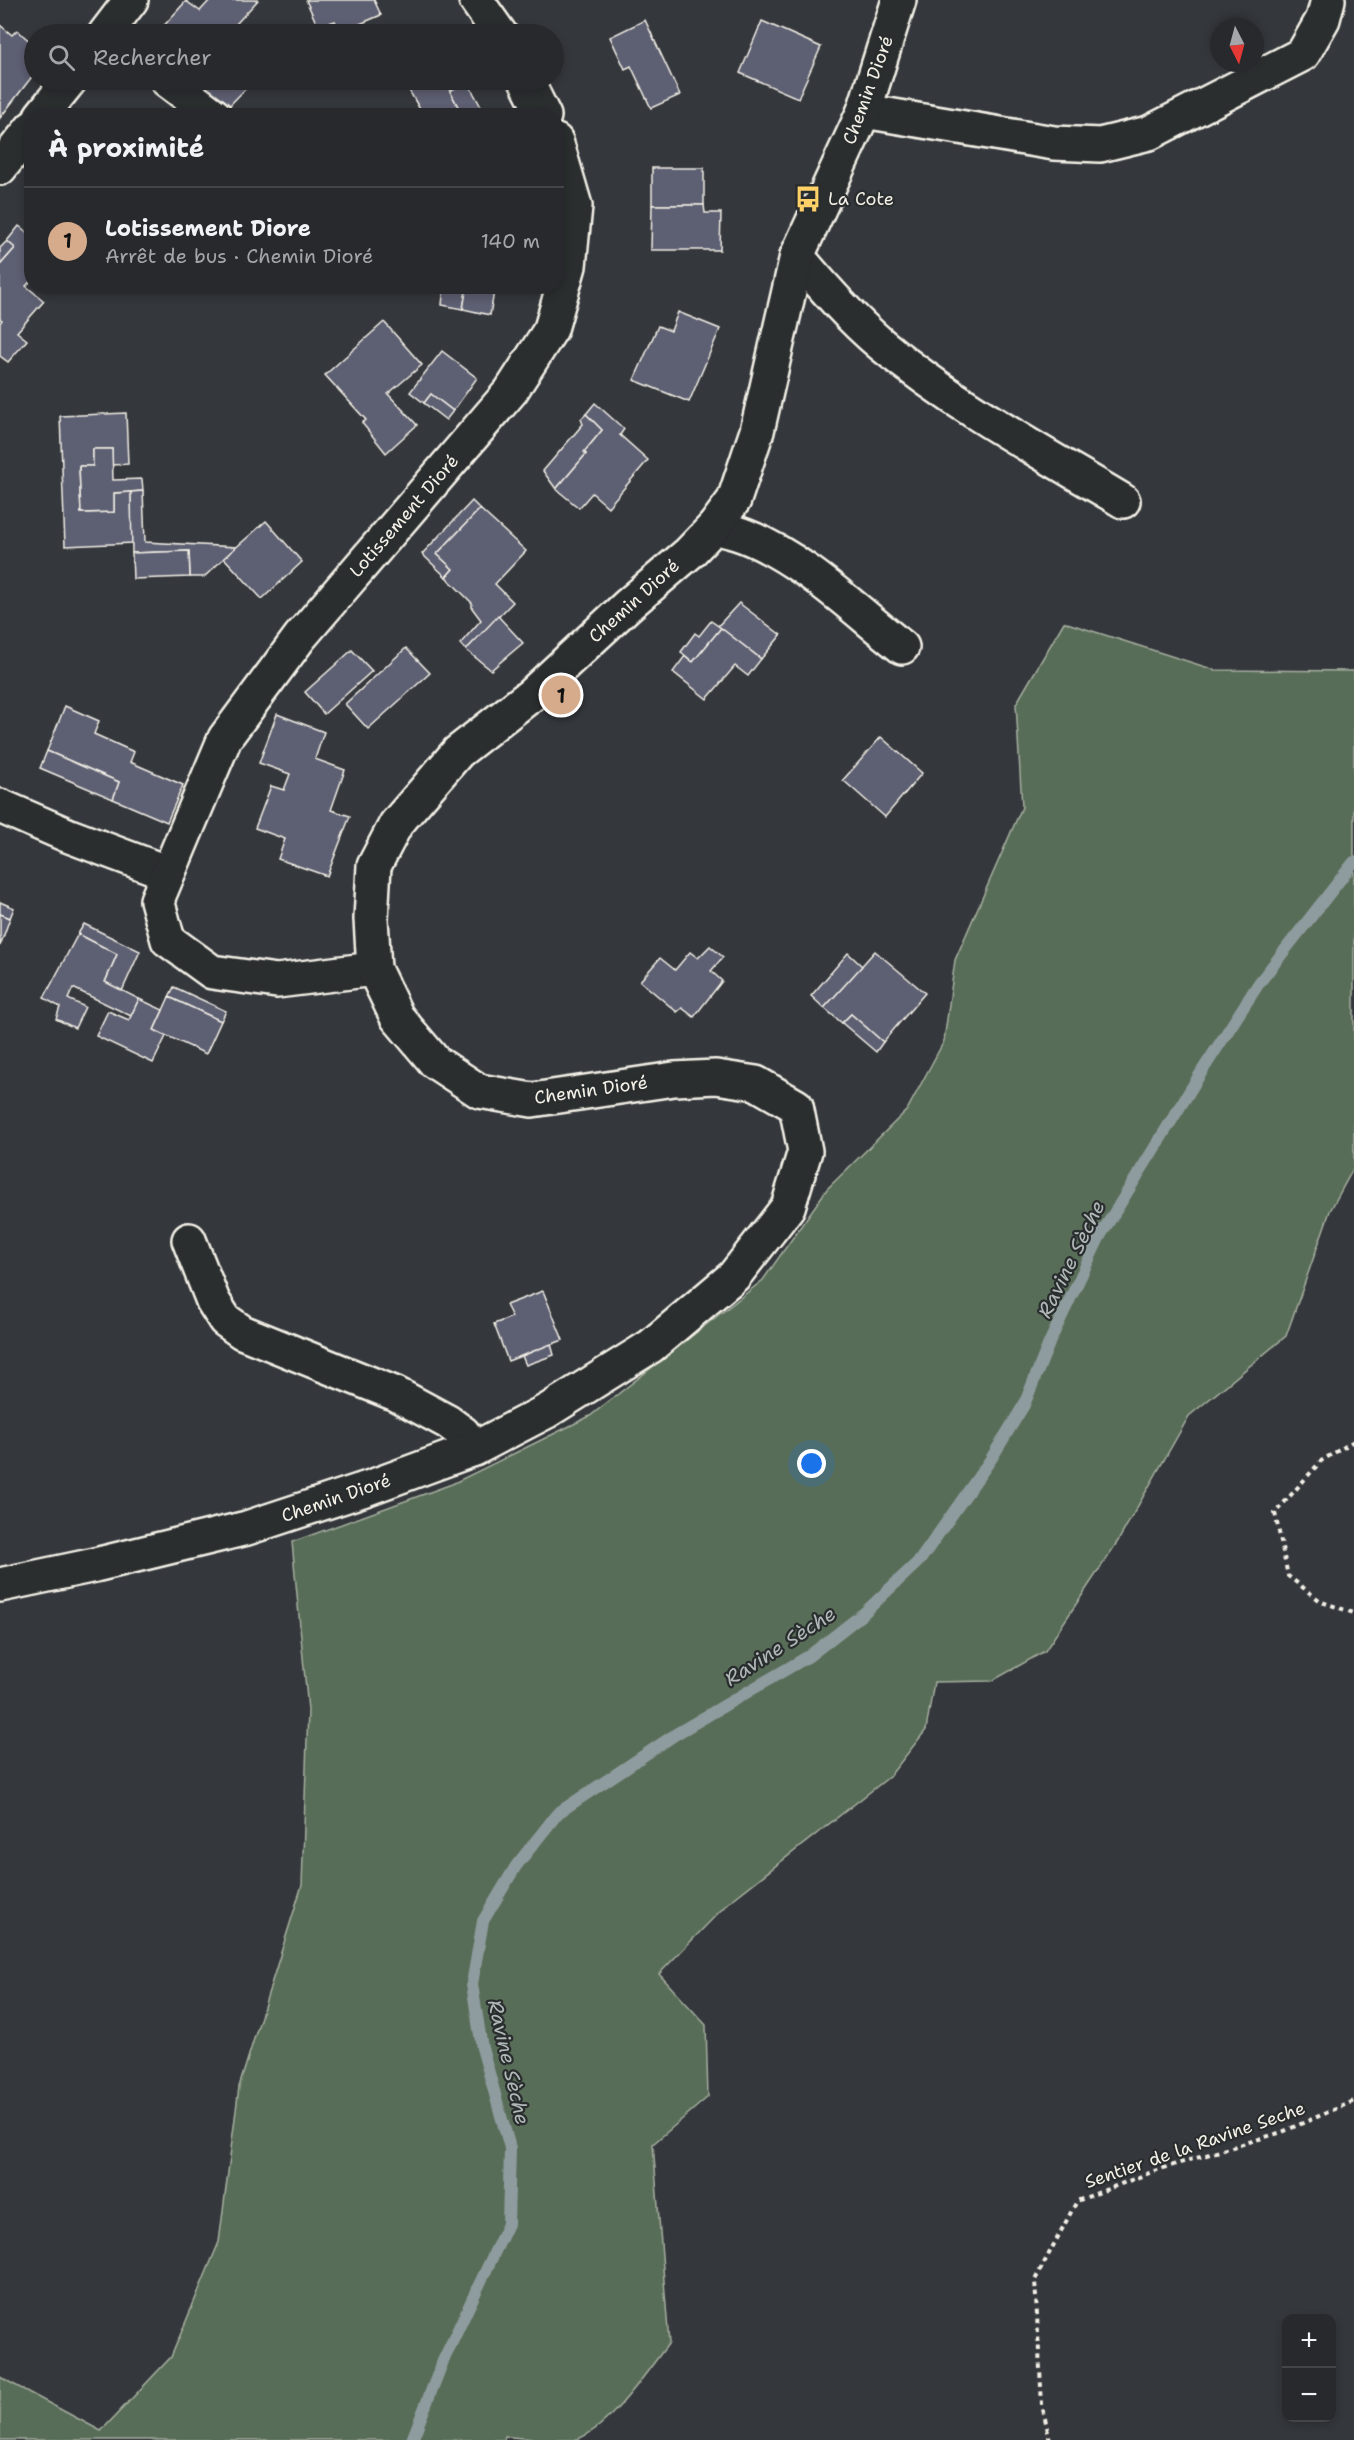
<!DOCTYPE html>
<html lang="fr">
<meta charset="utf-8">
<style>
body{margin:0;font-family:"Shantell Sans",sans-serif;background:#333539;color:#f1f3f6}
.controls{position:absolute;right:18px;bottom:18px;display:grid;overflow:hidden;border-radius:12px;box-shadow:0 3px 9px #0003}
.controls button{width:54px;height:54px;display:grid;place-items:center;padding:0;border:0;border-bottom:2px solid #434549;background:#27292d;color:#f1f3f6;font:30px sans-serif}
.compass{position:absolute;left:1210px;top:18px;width:54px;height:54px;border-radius:50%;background:#27292d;box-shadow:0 3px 9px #0003;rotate:174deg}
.you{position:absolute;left:812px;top:1464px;width:21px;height:21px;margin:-15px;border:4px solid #fff;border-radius:50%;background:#1a73e8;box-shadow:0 0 0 9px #1a73e833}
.badge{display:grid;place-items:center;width:39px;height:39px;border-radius:50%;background:#d6ab8b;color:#111;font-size:20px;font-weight:700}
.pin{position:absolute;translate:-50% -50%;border:3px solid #fff;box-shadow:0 2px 6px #0006}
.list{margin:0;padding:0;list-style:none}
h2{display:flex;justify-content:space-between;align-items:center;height:78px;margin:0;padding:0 24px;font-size:26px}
h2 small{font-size:20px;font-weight:400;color:#a4a6aa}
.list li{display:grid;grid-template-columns:39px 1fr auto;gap:18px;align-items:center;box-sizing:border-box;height:108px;padding:0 24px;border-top:2px solid #434549}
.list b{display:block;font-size:22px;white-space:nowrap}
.list p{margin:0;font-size:20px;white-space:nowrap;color:#a4a6aa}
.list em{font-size:20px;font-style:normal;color:#a4a6aa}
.icon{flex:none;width:33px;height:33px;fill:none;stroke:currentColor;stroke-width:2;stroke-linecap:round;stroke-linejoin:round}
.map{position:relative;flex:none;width:1354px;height:2440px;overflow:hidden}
.search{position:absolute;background:#27292d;box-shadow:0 3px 9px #0003;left:24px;top:24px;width:540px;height:66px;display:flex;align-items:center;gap:15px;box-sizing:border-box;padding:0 21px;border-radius:33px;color:#a4a6aa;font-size:22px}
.panel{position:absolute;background:#27292d;box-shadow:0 3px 9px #0003;left:24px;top:108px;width:540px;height:186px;border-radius:24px}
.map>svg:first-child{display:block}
</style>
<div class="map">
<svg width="1354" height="2440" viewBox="0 0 1354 2440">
<rect width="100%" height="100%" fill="#34373c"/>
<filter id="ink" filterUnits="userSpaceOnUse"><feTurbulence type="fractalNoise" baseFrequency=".0167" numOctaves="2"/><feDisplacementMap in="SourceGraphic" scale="12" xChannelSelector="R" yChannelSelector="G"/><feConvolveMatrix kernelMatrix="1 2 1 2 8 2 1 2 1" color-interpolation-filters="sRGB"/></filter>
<g filter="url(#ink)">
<path fill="#596d58" stroke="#a6afa0" stroke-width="1.5" d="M1064,622L1215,670L1354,671V1167L1330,1211L1286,1336L1189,1416L1118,1541L1045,1651L992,1681L934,1682L926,1730L889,1777L727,1904L659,1974L706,2025L708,2097L653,2144L669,2343C647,2371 608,2431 574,2440C558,2440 521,2439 505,2436L504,2440H0V2377L101,2431L171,2357L219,2242L239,2087L302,1885L308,1710L292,1542L452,1484L590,1416L763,1280L827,1189L907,1110L944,1041L955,960L1022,807L1016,704Z"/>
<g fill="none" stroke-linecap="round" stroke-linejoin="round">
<polyline stroke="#8f9c9f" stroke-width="12" points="412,2440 443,2361 508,2224 510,2148 482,2048 472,1984 483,1921 516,1866 558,1813 676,1734 809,1656 864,1613 920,1560 991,1459 1024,1405 1050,1341 1100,1236 1204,1068 1259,983 1354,862"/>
</g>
<g fill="#5d5f72" stroke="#f4f1e8" stroke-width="1.5">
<polygon points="210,0 258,0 227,34 167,34 161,29 186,1 200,11"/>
<polygon points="306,0 374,0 381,15 341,32 335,21 318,27"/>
<polygon points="645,20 680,95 651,108 631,66 625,69 610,37"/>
<polygon points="762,21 821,47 798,98 740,73"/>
<polygon points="0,25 12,35 17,30 34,45 34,74 0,118"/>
<polygon points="198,80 254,80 228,107"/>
<polygon points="403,80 444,80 463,116 411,116 421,111"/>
<polygon points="467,81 486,116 463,116 450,91"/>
<rect x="652" y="168" width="52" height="37"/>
<polygon points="652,205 704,205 705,213 721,213 720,250 651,250"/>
<polygon points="19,226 32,236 32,280 26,286 44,301 17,332 27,340 8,362 0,356 0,323 2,320 0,319 0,265 15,248 7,241"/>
<polygon points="7,241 15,248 0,265 0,248"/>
<polygon points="417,286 444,286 444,289"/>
<polygon points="444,286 467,286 463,309 442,305"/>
<polygon points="467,286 495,286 490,315 463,309"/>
<polygon points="678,312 720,329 689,402 634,380 658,326 671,331"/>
<polygon points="384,322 422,365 388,394 417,425 386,453 362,423 366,420 325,375"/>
<polygon points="442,351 477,378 453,411 431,394 424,403 410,392"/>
<polygon points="431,394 453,411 446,420 424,403"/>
<polygon points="595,403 624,429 620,435 648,460 608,507 592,493 579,508 556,489 586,454 584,452 602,430 586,414"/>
<polygon points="126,413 128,464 112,465 112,449 93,449 93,466 79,466 81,513 114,512 114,493 131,492 133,543 65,546 60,416"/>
<polygon points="586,414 602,430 584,452 586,454 556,489 543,471 583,424 581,419"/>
<polygon points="93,449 112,449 113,480 142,479 143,491 114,493 114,512 81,513 79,466 93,466"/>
<polygon points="143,491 145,542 236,547 204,577 190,577 189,551 132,553 131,492"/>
<polygon points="472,501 480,509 437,554 453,569 446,577 422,554"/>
<polygon points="480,509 526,551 495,584 513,602 466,650 460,644 481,620 472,608 472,603 446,577 453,569 437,554"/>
<polygon points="266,521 302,562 262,599 224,558"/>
<polygon points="189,551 190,577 133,579 132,553"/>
<polygon points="739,603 781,635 761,659 718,626"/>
<polygon points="498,616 523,643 491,670 466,650"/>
<polygon points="711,621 721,628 693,662 681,652 695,633 699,636"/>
<polygon points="721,628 761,659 748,676 735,666 707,699 673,672 685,656 693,662"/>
<polygon points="406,648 430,673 368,729 345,704"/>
<polygon points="352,650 372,671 324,714 305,692"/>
<polygon points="65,706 99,721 94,734 134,752 130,762 183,785 167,822 113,799 119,782 47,751"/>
<polygon points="277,714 324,732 315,759 345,770 331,810 350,816 327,876 278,859 285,839 255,828 271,786 284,790 290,774 259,763"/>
<polygon points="881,737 922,773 885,817 843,780"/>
<polygon points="47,751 119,782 113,799 40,768"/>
<polygon points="0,902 14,908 10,918 0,914"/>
<polygon points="0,914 10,918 0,946"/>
<polygon points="84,924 140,951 122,991 105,982 117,954 78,934"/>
<polygon points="78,934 117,954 105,982 139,999 131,1016 73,988 68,999 85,1007 75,1028 56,1019 60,1007 44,998"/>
<polygon points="710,946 723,957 711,971 722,981 694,1017 682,1008 677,1012 640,981 660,958 675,970 690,952 698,958"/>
<polygon points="875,951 925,993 883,1042 851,1014 842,1023 824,1008"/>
<polygon points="848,953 862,966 824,1008 811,996"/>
<polygon points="174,987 226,1011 221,1021 169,997"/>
<polygon points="169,997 221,1021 206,1054 154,1030"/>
<polygon points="139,999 163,1010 154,1030 166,1036 153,1063 96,1036 108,1011 129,1020"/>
<polygon points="851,1014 883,1042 876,1052 842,1023"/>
<polygon points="543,1291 563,1340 508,1361 494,1324 512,1317 506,1305"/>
<polygon points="551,1344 554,1355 526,1365 522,1356"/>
</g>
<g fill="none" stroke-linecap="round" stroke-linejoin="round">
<g stroke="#f4f1e8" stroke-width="38">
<g id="minor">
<polyline points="476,0 500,34"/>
<polyline points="105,34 131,0"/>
<polyline points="167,80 215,116"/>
<polyline points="526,80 544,116"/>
<polyline points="864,111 1054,143 1100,145 1149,133 1303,54 1323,19 1328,0"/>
<polyline points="41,116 70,80"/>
<polyline points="0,168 32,128"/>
<path d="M797,256C823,287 850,318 882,345C956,406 1041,452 1123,501"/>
<path d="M714,527C725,530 735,532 745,536C802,558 855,610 902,647"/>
<polyline points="0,806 67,835 168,873"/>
<polyline points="374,969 277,981 212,972 168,940 157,900 225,738 300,637 511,391 551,329 569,266 575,206 556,141"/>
<polyline points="189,1240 213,1301 225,1320 242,1332 396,1394 448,1422 463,1433 474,1449"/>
<polyline points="0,1585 95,1565 247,1528 368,1488 474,1449 547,1411 651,1346 734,1276 788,1207 805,1151 796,1106 756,1083 716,1077 674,1079 532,1100 479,1091 435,1062 397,1017 374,969 371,919 374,866 396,824 458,752 531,695 628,605 689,553 714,527 734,500 757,431 797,256 864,111 899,0"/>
</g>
</g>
<g stroke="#f4f1e8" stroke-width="4" stroke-dasharray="4.5 4.5" stroke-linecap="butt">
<polyline points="1354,1441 1321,1461 1275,1513 1288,1576 1322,1602 1354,1613"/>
<polyline points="1050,2440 1042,2405 1035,2280 1077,2201 1157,2170 1282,2132 1354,2101"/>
</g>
<use href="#minor" stroke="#2a2d2e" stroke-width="33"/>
</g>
</g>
<defs>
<g id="bus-bare" transform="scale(2.07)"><path d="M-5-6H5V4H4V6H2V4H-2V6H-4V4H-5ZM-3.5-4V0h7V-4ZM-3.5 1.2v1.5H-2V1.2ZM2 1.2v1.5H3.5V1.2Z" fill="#ffd166" stroke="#2a2d2e" stroke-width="2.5" paint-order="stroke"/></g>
</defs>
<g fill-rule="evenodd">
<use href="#bus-bare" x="808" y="199"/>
</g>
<g text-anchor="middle" stroke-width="4.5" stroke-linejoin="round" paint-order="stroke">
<g font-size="18" fill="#f4f1e8" stroke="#2a2d2e">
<text transform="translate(868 90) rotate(-70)" y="6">Chemin Dioré</text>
<text transform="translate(404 516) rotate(-49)" y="6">Lotissement Dioré</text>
<text transform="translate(634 601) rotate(-42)" y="6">Chemin Dioré</text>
<text transform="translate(591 1090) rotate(-8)" y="6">Chemin Dioré</text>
<text transform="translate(336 1498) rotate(-19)" y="6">Chemin Dioré</text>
<text transform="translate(1195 2145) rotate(-19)" y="6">Sentier de la Ravine Seche</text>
</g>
<g font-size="18" fill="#f4f1e8" stroke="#2a2d2e" text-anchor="start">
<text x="828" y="205">La Cote</text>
</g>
<g font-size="20" font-style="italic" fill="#b0b8b8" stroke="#2a2d2e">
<text transform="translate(1071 1259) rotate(-64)" y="7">Ravine Sèche</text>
<text transform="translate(780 1646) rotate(-33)" y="7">Ravine Sèche</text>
<text transform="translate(509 2062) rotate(77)" y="7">Ravine Sèche</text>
</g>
</g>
</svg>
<div class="controls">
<button>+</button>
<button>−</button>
</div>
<svg class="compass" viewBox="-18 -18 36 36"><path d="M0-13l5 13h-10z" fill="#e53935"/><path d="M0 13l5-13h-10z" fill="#a4a6aa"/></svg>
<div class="you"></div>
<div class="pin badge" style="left:561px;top:695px">1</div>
<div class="search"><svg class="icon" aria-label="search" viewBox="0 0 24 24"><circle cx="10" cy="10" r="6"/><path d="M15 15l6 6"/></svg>Rechercher</div>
<section class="panel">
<h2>À proximité<small></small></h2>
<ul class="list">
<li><span class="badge">1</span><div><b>Lotissement Diore</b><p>Arrêt de bus · Chemin Dioré</p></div><em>140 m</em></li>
</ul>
</section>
</div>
